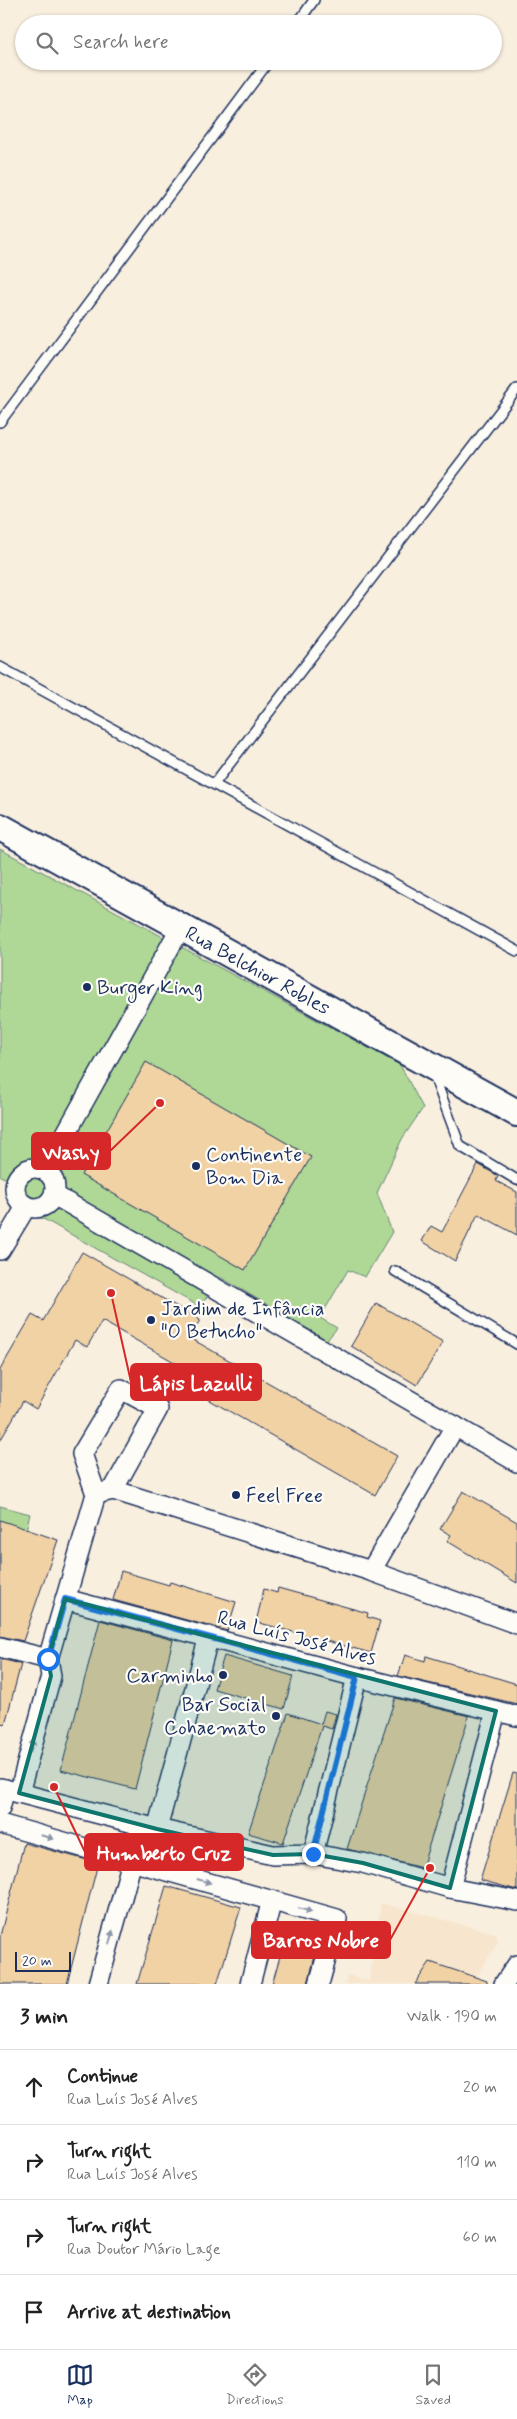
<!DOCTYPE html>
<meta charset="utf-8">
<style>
body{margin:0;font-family:Mynerve,sans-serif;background:#f6f6f6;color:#222}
.scale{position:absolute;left:15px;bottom:12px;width:56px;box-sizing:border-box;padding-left:5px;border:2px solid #1b2f5e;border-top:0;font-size:14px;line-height:18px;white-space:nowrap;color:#1b2f5e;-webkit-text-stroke:4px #fdfcf7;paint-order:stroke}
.stop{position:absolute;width:15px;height:15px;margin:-11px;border:4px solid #1a73e8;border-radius:50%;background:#fff}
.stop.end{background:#1a73e8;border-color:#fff;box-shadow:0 1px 5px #0008}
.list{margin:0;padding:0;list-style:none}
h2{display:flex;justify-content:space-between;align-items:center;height:65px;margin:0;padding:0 20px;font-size:21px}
h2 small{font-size:16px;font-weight:400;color:#767676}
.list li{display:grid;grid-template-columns:32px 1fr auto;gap:15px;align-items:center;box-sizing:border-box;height:75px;padding:0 20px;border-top:1px solid #e0e0e0}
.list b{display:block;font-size:19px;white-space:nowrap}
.list p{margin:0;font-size:16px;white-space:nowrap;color:#767676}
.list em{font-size:16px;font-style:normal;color:#767676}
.icon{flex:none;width:28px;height:28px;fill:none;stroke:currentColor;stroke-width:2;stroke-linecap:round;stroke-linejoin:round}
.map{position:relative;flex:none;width:517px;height:1984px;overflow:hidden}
.search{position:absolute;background:#fff;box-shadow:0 1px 4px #0004;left:15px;right:15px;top:15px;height:55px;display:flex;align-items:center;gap:12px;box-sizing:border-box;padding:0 18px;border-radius:28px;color:#767676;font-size:19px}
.sheet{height:365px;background:#fff}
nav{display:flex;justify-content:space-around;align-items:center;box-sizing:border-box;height:70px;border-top:1px solid #e0e0e0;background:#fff;font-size:14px;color:#767676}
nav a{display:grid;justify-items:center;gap:2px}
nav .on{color:#1b2f5e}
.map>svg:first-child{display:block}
</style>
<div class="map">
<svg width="517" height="1984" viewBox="0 0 517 1984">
<rect width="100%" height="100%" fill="#f9efde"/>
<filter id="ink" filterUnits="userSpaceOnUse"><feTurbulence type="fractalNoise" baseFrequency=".02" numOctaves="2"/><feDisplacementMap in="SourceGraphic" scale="10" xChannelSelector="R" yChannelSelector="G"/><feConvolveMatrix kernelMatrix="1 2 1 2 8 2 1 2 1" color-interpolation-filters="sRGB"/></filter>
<g filter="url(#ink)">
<polygon fill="#f7e6cd" points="381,1903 495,1933 498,1939 497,1944 472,1984 345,1984 348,1975 369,1981"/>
<g fill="#afd896" stroke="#65847a">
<polygon points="0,849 400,1065 423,1108 402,1139 377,1193 392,1232 365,1277 348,1270 320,1318 337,1328 327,1340 220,1277 200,1307 40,1217 12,1181 0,1176"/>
<polygon points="0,1506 30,1514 2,1625 0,1625"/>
</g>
<g fill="#f1d2a4" stroke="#1b2f5e">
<polygon points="146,1062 311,1157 245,1270 81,1175"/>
<polygon points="478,1164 498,1176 496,1181 517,1192 517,1235 478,1214 455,1261 422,1241 431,1226 442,1232"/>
<polygon points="82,1252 200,1320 190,1338 397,1456 375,1495 168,1376 176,1363 102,1321 87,1347 75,1340 36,1409 23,1401 0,1441 0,1370 32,1315 43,1321"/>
<polygon points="376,1303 443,1342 417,1385 351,1346"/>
<polygon points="463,1491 517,1522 517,1583 447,1541 451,1535 440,1529"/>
<polygon points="0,1520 58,1540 23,1641 0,1636"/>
<polygon points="121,1571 169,1585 170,1582 236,1602 227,1631 113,1600"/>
<polygon points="278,1588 368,1613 367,1617 380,1621 371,1653 256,1622 264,1589 277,1593"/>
<polygon points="100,1620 173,1640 135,1789 61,1770"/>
<polygon points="405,1655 425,1661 426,1656 517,1684 517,1704 398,1676"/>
<polygon points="224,1656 293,1676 284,1709 214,1689"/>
<polygon points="0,1659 21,1664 5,1724 0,1723"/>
<polygon points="395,1698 469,1716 422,1868 347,1849"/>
<polygon points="325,1711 336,1714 332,1729 322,1726 283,1843 248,1833 288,1713 321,1724"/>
<polygon points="513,1773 517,1774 517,1890 480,1880"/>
<polygon points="24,1843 98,1863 67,1984 0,1984 0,1936"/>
<polygon points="166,1886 241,1907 217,1984 137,1984"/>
<polygon points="283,1946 315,1956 308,1984 272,1984"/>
<polygon points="430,1962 487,1981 487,1984 415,1984"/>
</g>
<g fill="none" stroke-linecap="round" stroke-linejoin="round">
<g stroke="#1b2f5e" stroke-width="12">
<g id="service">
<polyline points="297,24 314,0"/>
<polyline points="0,422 269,61"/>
<polyline points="0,667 517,951"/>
<polyline points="214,784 517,389"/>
<polyline points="433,1073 460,1146 517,1180"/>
<polyline points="395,1271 517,1344"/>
</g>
</g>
<g stroke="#1b2f5e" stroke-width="22">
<g id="minor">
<circle cx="35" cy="1188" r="20"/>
<polyline points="45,1171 181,927"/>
<polyline points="54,1195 517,1462"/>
<polyline points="0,1250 26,1207"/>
<polyline points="96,1494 113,1490 371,1571 517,1624"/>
<polyline points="96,1494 82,1454 121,1389 158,1409 113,1490"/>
<polyline points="371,1571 455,1426"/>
<polyline points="65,1599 357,1677 517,1716"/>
<polyline points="0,1647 48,1659"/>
<polyline points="0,1788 157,1829 273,1855 313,1854 363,1863 450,1888 517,1901"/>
<polyline points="19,1793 51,1676 48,1659 96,1494"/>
<polyline points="0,1808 5,1789"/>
<polyline points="0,1824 337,1919 319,1984"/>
<polyline points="157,1829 209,1636"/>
<polyline points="313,1854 357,1677"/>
<polyline points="450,1888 496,1711"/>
<polyline points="98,1984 142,1825"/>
<polyline points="250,1984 272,1900"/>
<polyline points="504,1984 517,1965"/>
</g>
</g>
<g stroke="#1b2f5e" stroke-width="30">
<g id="secondary">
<path id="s1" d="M0,827L517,1113"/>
</g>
</g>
<use href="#service" stroke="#fdfcf7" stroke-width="9"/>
<use href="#minor" stroke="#fdfcf7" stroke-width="19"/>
<use href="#secondary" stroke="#fdfcf7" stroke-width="26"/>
</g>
<defs><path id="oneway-solid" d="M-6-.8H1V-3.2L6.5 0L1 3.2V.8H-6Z" transform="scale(1.25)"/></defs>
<g fill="#8c96aa">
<use href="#oneway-solid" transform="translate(32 1746) rotate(-75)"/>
<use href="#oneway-solid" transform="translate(47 1837) rotate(15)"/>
<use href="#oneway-solid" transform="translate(204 1881) rotate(16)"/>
<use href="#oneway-solid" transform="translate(305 1910) rotate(16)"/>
<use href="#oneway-solid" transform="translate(111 1937) rotate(-75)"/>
</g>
</g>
<g fill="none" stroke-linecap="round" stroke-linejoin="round" filter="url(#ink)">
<polyline stroke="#1a73e8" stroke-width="6" points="48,1659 65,1599 357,1677 313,1854"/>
</g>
<path fill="#0f766e" fill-opacity="0.2" stroke="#0f766e" stroke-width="4" stroke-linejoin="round" d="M65,1599L496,1711L450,1888L363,1863L313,1854L273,1855L157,1829L19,1793L51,1676L48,1659Z"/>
<g fill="#1b2f5e" stroke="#fdfcf7" stroke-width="2">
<circle cx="87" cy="987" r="5"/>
<circle cx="196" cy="1166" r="5"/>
<circle cx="151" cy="1320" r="5"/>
<circle cx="236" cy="1495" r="5"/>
<circle cx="223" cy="1675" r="5"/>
<circle cx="276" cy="1716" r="5"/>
</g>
<g text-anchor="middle" stroke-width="4.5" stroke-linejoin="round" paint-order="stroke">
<g font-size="20" fill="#1b2f5e" stroke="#fdfcf7">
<text dy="7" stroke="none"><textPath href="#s1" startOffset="295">Rua Belchior Robles</textPath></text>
<text transform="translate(297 1637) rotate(15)" y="7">Rua Luís José Alves</text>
</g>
<g font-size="20" fill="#1b2f5e" stroke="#fdfcf7" text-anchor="start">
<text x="97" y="994">Burger King</text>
<text x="206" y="1161">Continente<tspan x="206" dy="23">Bom Dia</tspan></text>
<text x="161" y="1315">Jardim de Infância<tspan x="161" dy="23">"O Betucho"</tspan></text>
<text x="246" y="1502">Feel Free</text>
<text x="213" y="1682" text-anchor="end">Carminho</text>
<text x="266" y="1711" text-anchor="end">Bar Social<tspan x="266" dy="23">Cohaemato</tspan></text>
</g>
</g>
<path fill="none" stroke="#d62828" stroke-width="2" d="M160 1103L110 1151M111 1293L131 1382M54 1787L85 1852M430 1868L390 1940"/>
<g fill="#d62828" stroke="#fdfcf7" stroke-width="2">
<circle cx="160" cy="1103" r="5"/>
<circle cx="111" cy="1293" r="5"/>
<circle cx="54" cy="1787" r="5"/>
<circle cx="430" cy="1868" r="5"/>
</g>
<g fill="#d62828" stroke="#d62828" stroke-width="2">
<rect x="32" y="1133" width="78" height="36" rx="5"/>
<rect x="131" y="1364" width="130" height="36" rx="5"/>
<rect x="85" y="1834" width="158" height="36" rx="5"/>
<rect x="252" y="1922" width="138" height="36" rx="5"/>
</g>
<g font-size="21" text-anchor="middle" font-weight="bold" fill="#fff">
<text x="71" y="1159">Washy</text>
<text x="196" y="1390">Lápis Lazulli</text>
<text x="164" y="1860">Humberto Cruz</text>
<text x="321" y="1947">Barros Nobre</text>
</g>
</svg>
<div class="scale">20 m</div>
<div class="stop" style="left:48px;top:1659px"></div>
<div class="stop end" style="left:313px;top:1854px"></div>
<div class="search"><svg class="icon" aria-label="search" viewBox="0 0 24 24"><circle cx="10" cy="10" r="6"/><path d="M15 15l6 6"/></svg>Search here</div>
</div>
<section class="sheet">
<h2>3 min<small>Walk · 190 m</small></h2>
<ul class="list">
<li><svg class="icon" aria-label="ahead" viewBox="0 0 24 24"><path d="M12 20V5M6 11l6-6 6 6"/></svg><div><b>Continue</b><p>Rua Luís José Alves</p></div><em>20 m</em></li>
<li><svg class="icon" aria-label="right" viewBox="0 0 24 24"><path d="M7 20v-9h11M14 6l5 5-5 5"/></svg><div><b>Turn right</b><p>Rua Luís José Alves</p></div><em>110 m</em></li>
<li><svg class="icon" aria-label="right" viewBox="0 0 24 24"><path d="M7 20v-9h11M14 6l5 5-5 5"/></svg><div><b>Turn right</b><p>Rua Doutor Mário Lage</p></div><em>60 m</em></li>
<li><svg class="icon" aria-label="arrive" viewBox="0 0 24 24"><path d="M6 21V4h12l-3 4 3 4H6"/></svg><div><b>Arrive at destination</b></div></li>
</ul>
</section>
<nav>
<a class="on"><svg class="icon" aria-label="map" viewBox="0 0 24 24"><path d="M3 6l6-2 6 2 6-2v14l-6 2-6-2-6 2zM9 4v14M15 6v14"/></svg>Map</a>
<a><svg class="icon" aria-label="directions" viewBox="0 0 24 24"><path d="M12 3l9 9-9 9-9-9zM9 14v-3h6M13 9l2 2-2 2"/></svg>Directions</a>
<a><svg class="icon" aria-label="saved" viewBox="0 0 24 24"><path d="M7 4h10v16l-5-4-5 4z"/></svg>Saved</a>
</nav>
